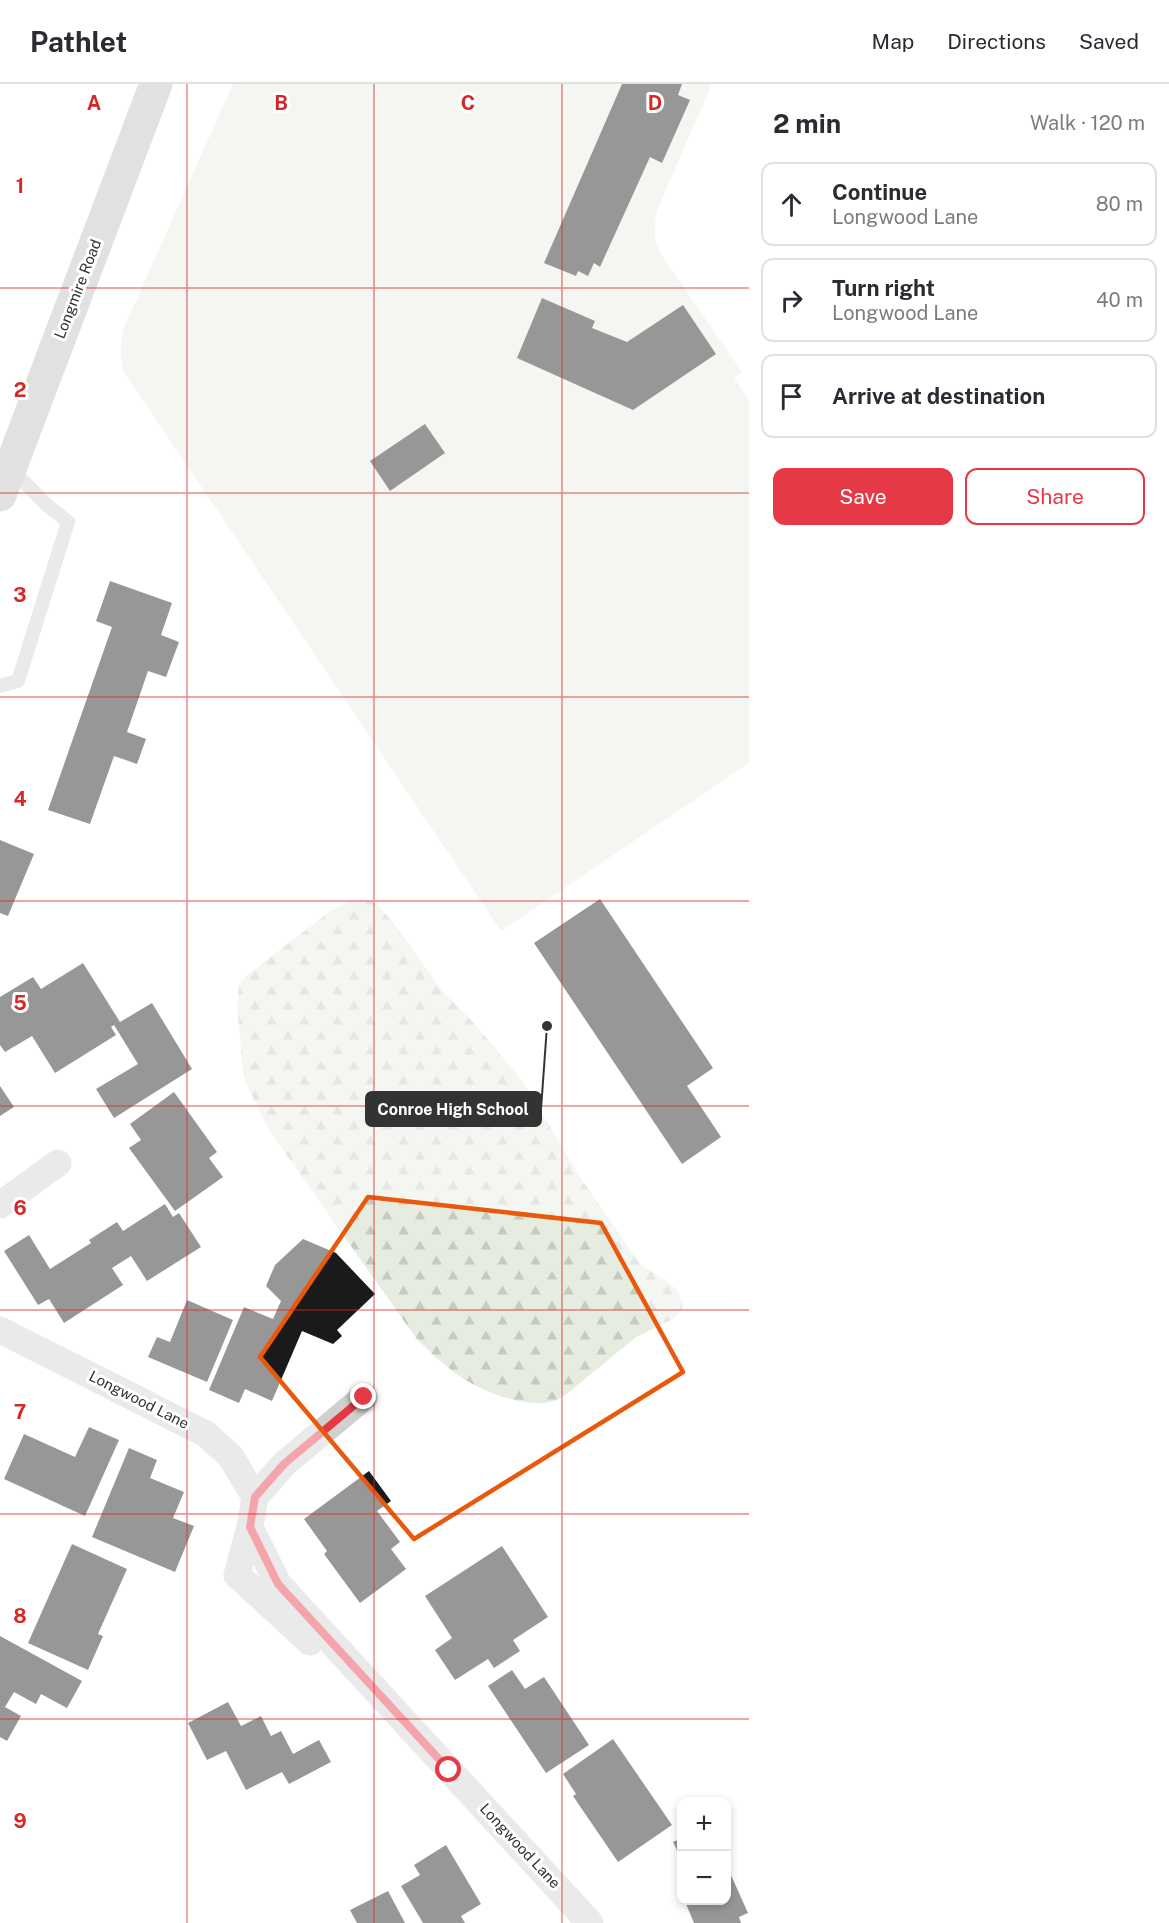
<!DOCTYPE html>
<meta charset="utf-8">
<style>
body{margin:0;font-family:"Public Sans",sans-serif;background:#f2f2f3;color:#2b2b33}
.controls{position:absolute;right:18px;bottom:18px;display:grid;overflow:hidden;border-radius:12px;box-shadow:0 3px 9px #0003}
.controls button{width:54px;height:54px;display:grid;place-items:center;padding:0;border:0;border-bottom:2px solid #e1e1e2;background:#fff;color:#2b2b33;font:30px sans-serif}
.stop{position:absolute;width:18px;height:18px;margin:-14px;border:4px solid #e63946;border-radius:50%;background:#fff}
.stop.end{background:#e63946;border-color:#fff;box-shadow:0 2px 6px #0008}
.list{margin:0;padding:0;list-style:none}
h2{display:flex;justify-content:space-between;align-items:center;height:78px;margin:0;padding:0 24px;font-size:26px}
h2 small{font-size:20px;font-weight:400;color:#7c7c81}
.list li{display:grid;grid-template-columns:39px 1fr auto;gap:18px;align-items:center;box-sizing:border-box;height:84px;margin:0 12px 12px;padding:0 12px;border:2px solid #e1e1e2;border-radius:12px}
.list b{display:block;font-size:22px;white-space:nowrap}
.list p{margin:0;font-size:20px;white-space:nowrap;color:#7c7c81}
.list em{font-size:20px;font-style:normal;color:#7c7c81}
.actions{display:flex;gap:12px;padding:18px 24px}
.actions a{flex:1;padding:14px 0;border:2px solid #e63946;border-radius:12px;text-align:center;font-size:21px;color:#e63946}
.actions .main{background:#e63946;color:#fff}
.icon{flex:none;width:33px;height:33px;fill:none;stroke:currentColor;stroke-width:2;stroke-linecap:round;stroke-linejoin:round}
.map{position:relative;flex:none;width:749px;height:1839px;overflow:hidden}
header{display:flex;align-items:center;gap:36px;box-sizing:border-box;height:84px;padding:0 30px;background:#fff;border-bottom:2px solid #e1e1e2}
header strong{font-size:28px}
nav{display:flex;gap:33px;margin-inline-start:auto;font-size:21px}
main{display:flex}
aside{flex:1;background:#fff}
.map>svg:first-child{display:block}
</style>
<header>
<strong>Pathlet</strong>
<nav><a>Map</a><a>Directions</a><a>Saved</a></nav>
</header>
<main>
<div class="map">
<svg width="749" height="1839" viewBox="0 0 749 1839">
<defs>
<pattern id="forest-firs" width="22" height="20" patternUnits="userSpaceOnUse" patternTransform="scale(1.5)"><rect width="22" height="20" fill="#e6ecdf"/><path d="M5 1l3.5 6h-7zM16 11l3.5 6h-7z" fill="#c6cbc0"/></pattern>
</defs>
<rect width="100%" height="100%" fill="#fff"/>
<path fill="url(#forest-firs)" d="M360,815L371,817L380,824L392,837L444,909L472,937L521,995L582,1096L641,1181L665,1196L676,1205L681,1214L683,1222L679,1229L673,1235L636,1253L568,1309C564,1311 560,1315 556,1316C544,1321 531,1319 519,1317C474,1307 447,1286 416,1254L271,1049L247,1002L243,989L237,920L239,901L245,893L333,825L346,819Z"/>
<path fill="#e6ecdf" d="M233,0H712L658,124C653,143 653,156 663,173L742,288L734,294L749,316V679L501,847L124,288C119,271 120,258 125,241Z"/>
<g fill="#1a1a1a">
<polygon points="622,0 682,0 678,11 690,16 662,79 650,73 600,183 594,179 588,192 578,187 576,192 544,179"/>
<polygon points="542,214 595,237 592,244 627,258 683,221 716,270 633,326 517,274"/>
<polygon points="425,340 445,369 390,407 370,377"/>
<polygon points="110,497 172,519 161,551 179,558 166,593 148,587 127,648 146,655 137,680 114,672 90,740 48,726 112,543 96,537"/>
<polygon points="0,756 34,770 8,832 0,829"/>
<polygon points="600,815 713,984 687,1002 721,1053 682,1080 534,859"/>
<polygon points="83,879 120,938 152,919 192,985 114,1034 96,1005 138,980 114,941 111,943 116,951 55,989 32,952 5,968 0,961 0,913 33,893 41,905"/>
<polygon points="0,1002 14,1023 0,1032"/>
<polygon points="174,1008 217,1068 209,1074 223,1093 175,1127 129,1064 141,1056 130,1040"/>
<polygon points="165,1120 173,1133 179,1129 201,1163 147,1197 131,1172 112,1184 123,1201 64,1239 49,1215 38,1221 4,1167 29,1151 50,1185 91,1159 89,1156 117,1138 123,1147"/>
<polygon points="303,1155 336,1169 375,1210 337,1246 342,1252 333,1260 302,1247 272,1317 245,1305 239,1319 209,1306 244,1223 273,1235 281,1217 266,1202 275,1181"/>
<polygon points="187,1216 233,1236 207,1298 148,1273 157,1253 170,1258"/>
<polygon points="89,1343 119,1356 85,1432 4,1395 24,1350 75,1373"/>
<polygon points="129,1364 157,1376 150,1394 184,1408 173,1434 194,1442 175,1488 92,1453"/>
<polygon points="369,1387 391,1417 377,1427 400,1458 391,1465 406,1485 360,1519 324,1470 327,1467 304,1435"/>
<polygon points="72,1460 127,1485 98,1550 103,1552 88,1586 28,1559"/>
<polygon points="502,1462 548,1533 513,1556 520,1567 494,1584 488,1575 455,1596 435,1566 452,1554 425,1512"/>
<polygon points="0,1552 82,1597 67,1624 41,1610 36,1620 14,1608 5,1623 21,1632 7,1657 0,1653"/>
<polygon points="512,1586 525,1605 544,1593 589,1661 546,1689 488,1602"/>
<polygon points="228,1618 241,1642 261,1632 271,1652 281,1647 293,1670 319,1656 331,1678 289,1700 282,1688 246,1706 226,1667 207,1676 188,1639"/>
<polygon points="613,1655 672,1741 618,1778 573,1712 576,1710 563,1690"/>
<polygon points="682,1754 682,1777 673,1758"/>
<polygon points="446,1761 481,1820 461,1832 465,1839 423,1839 401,1802 420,1791 414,1781"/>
<polygon points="726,1780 748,1829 739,1833 741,1839 694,1839 686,1820 689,1819 688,1816 726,1816"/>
<polygon points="388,1807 405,1839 357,1839 350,1826"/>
</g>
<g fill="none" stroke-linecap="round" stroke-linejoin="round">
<polyline stroke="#d0d0d0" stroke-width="14" points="0,602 18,597 68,438 47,421 12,386"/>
<g stroke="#d0d0d0" stroke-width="27">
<polyline points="0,1121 58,1079"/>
<polyline points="0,1246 206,1350 231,1373 255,1413 250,1443 278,1500 590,1839"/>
<polyline points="255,1413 284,1380 364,1313"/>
<polyline points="250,1443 237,1491 310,1558"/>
</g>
<polyline stroke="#bdbdbd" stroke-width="33" points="0,411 156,0"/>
</g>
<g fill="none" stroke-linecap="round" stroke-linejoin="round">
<polyline stroke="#e63946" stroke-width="8" points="364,1313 284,1380 255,1413 250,1443 278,1500 449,1686"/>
</g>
<path d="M0 0H749V1839H0ZM368,1113L601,1139L683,1288L414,1455L260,1273Z" fill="#fff" fill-opacity=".55" fill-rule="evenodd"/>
<path fill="none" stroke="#e8590c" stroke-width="4.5" stroke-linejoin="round" d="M368,1113L601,1139L683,1288L414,1455L260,1273Z"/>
<path fill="none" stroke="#d62828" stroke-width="1.5" stroke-opacity="0.55" d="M187,0V1839M374,0V1839M562,0V1839M0,204H749M0,409H749M0,613H749M0,817H749M0,1022H749M0,1226H749M0,1430H749M0,1635H749"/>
<g text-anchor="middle" stroke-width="6" stroke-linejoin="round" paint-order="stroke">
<g font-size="15" fill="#333" stroke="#fff">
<text transform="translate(78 205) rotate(-69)" y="5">Longmire Road</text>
<text transform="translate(139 1316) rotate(27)" y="5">Longwood Lane</text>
<text transform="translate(520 1762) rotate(47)" y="5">Longwood Lane</text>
</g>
</g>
<g font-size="20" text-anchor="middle" font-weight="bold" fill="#d62828" stroke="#fff" stroke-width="6" stroke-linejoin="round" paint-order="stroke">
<text x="94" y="26">A</text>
<text x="281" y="26">B</text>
<text x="468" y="26">C</text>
<text x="655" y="26">D</text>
<text x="20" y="109">1</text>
<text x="20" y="313">2</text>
<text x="20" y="518">3</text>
<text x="20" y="722">4</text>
<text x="20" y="926">5</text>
<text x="20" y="1131">6</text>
<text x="20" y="1335">7</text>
<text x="20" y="1539">8</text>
<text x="20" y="1744">9</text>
</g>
<path fill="none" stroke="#333" stroke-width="2" d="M547 942L541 1025"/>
<circle fill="#333" stroke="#fff" stroke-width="2" cx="547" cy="942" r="6"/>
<rect fill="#333" stroke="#333" stroke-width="2" x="366" y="1008" width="175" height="34" rx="6"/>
<g font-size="16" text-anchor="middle" font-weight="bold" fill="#fff">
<text x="453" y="1031">Conroe High School</text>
</g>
</svg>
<div class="controls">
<button>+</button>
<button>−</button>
</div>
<div class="stop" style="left:449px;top:1686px"></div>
<div class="stop end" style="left:364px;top:1313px"></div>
</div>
<aside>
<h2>2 min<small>Walk · 120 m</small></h2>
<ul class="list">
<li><svg class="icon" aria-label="ahead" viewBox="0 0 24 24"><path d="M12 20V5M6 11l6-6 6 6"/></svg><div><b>Continue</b><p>Longwood Lane</p></div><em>80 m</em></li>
<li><svg class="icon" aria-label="right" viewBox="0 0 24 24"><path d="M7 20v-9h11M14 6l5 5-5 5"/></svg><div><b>Turn right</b><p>Longwood Lane</p></div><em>40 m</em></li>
<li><svg class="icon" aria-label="arrive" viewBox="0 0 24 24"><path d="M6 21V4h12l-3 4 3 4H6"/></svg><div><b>Arrive at destination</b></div></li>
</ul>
<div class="actions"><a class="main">Save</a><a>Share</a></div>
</aside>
</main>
